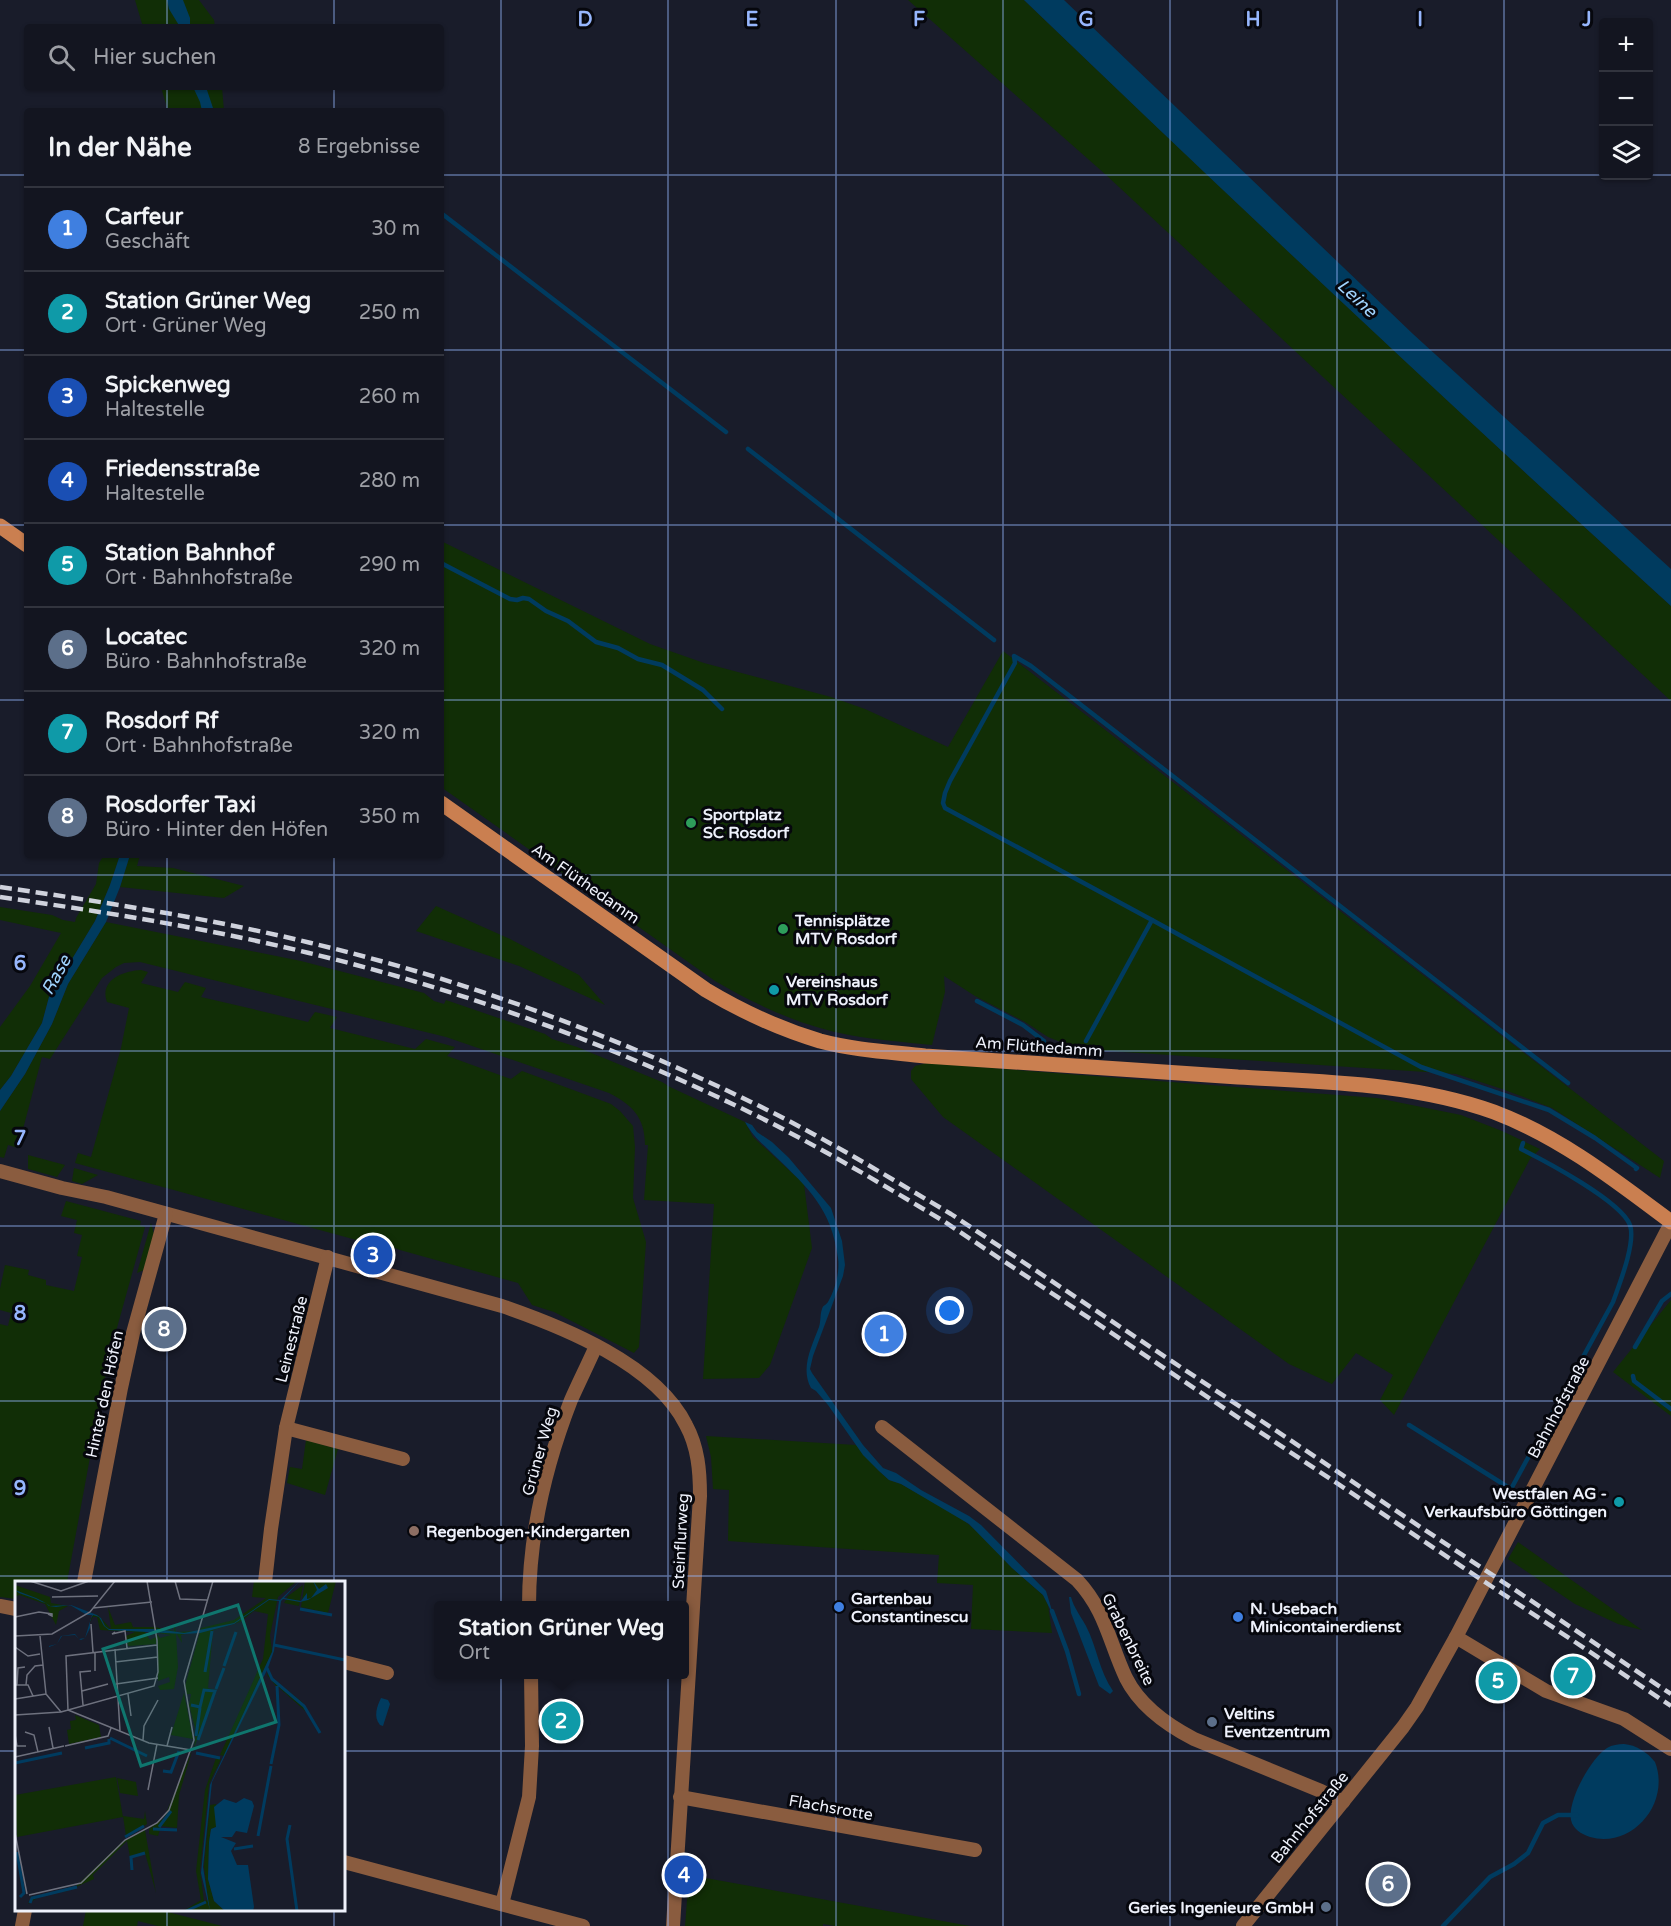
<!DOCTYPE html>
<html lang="de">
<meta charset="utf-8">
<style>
body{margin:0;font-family:"Varela Round",sans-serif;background:#20222d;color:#f1f3f6}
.controls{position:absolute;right:18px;top:18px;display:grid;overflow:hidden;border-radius:6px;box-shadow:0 2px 4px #0004}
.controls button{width:54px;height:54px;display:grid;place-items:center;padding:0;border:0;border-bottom:2px solid #32343e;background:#131520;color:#f1f3f6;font:30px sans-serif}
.you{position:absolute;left:950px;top:1311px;width:21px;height:21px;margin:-15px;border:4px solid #fff;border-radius:50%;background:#1a73e8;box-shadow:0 0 0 9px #1a73e833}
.badge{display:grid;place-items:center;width:39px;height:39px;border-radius:50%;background:#7c3aed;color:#fff;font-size:20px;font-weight:700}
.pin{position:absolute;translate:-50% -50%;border:3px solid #fff;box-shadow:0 2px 6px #0006}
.popup{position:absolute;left:434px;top:1601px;width:255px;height:78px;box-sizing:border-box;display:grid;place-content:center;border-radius:6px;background:#131520;filter:drop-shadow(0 2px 4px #0005);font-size:20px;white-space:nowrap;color:#9d9fa5}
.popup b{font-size:22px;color:#f1f3f6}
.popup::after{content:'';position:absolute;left:50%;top:100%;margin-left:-12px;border:12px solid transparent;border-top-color:#131520}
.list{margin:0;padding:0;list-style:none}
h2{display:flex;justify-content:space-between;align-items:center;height:78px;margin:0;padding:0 24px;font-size:26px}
h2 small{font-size:20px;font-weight:400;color:#9d9fa5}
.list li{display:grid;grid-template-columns:39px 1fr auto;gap:18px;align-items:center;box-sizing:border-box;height:84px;padding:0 24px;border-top:2px solid #32343e}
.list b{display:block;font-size:22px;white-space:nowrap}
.list p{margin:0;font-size:20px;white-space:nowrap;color:#9d9fa5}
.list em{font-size:20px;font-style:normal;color:#9d9fa5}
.icon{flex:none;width:33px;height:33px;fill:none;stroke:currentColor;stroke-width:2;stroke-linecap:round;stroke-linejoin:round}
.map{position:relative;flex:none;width:1671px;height:1926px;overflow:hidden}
.search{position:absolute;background:#131520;box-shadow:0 2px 4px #0004;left:24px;top:24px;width:420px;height:66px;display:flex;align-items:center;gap:15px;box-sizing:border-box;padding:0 21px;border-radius:6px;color:#9d9fa5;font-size:22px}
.panel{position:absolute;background:#131520;box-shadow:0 2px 4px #0004;left:24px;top:108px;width:420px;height:750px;border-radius:6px}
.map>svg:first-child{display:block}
</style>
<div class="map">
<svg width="1671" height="1926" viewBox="0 0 1671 1926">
<rect width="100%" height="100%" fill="#191c2a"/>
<g fill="#112e06">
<polygon points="135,0 199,0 214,20 215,27 143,27"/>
<path d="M908,0H1024C1237,204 1452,407 1671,606V701L1105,174Z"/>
<polygon points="161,87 222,87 224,111 168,111"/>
<path d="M441,541L650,644L704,663L831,697L865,709L948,747L1003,651L1664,1161L1660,1178L1552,1108L1502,1089L1456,1074L1078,1049L1048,1037L1025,1022L975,996L944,976L945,992L932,1045C904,1042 876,1040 849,1035C801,1026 756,1005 715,981L441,787Z"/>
<polygon points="104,855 120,855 110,885 95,921 49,997 42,1023 11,1076 0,1090 0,1027 30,986 61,933 0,920 0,907 52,915 63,920 75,922 76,918 96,884 99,863"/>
<polygon points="130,855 140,855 137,866 173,868 244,886 224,898 120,887"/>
<polygon points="436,906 510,939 579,975 605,1005 519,966 416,931"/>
<path d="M106,922L301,961L424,993L434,1001L444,1004L446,1000L545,1034L552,1039L577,1047L662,1082L670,1087L745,1122L753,1137L804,1184L812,1248L770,1365L759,1378L703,1379L714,1204L644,1200L648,1145H645C645,1117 632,1105 609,1093L446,1037L140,962L124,963L116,967L102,978L50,1059L42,1057L18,1148L8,1145L4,1158L0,1157V1111L25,1074L52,1024L68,984Z"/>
<path d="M141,970L148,972L141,983L178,992L185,982L206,988L201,997L308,1022L315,1012L337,1017L330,1028L415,1049L426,1039L455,1047L447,1056L453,1058L511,1079L522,1071L611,1104L620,1111L633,1126L635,1147L633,1198L646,1242L639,1347L634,1353L554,1312L532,1305L518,1283L400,1250L384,1244L382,1247L75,1163L78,1153L91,1157L121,1048L129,1008L107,1002C99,980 123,971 141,970Z"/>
<polygon points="927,1063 1377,1098 1461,1115 1502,1131 1540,1149 1530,1159 1394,1415 1380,1400 1393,1375 1356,1353 1332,1384 1289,1364 943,1117 911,1079 911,1071 915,1066"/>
<polygon points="28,1155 65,1165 57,1177 28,1169"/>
<polygon points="74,1168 98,1175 82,1184 72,1181"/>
<polygon points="66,1201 141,1221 140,1225 145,1227 115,1335 103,1387 67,1582 16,1582 16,1599 0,1597 0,1324 8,1326 11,1313 0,1310 0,1289 5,1265 29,1270 28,1275 46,1280 46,1285 74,1291 82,1257 77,1256 82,1235 74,1233 77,1220 61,1216"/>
<polygon points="151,1223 154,1234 144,1270 137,1273"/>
<polygon points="1671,1300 1671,1416 1613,1372"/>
<polygon points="706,1436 856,1445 879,1471 889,1480 901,1484 961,1518 979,1533 1012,1568 1043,1595 1048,1605 1052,1633 971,1629 973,1585 937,1583 939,1555 728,1541 729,1490 713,1489 711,1457"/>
<polygon points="306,1440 338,1449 325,1495 287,1483 290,1467 302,1469"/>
<polygon points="1518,1542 1642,1630 1618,1624 1575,1604 1508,1559"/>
<polygon points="689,1875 970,1926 835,1926 823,1924 823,1926 685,1926"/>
<polygon points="86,1910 160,1910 222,1926 158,1926 138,1921 137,1926 83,1926"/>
</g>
<g fill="#003b5f">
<polygon points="167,0 183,0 190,18 190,27 180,27 169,9"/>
<path d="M1024,0H1064L1413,334L1671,569V606C1452,407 1237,205 1024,0Z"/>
<polygon points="193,87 206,87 214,111 202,111 200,102"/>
<polygon points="120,855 130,855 120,887 106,922 68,984 52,1024 25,1074 0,1111 0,1090 11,1076 42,1023 49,997 95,921 110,885"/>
<path d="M745,1122L752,1125L757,1132L772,1142L789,1158L831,1208L842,1241L845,1265L843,1276L813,1356L810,1369L812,1373L863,1445L883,1468L896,1473L921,1490L969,1516L981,1525L1046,1591L1054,1617L1043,1595L1012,1568L969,1524L901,1484L889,1480L879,1471L863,1455L828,1405L816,1391L811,1388C800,1368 812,1346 819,1327C821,1321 820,1314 822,1309C823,1305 825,1306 828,1302C835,1290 840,1272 838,1258C831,1208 809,1189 775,1156C762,1143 754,1138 745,1122Z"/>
<path d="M1069,1597H1071C1074,1608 1080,1615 1086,1626C1097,1647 1099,1671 1113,1691L1110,1694L1099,1686L1071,1613Z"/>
<path d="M381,1698L388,1700L390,1704L383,1726L380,1725C373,1717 377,1706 381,1698Z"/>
<path d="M1624,1744C1636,1745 1647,1752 1655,1762C1671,1803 1632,1849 1590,1837C1581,1834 1573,1829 1571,1820C1567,1801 1591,1758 1607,1748C1612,1745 1618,1744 1624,1744Z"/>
</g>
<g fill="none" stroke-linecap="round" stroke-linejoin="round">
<g stroke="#003b5f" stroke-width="4.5">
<polyline points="441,213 726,432"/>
<polyline points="748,449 994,640"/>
<polyline points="441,563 510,599 517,600 523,598 529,599 546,611 568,621 596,642 618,648 638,659 662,665 703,690 722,709"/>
<polyline points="1152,920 1421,1067 1549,1110 1595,1138 1637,1168 1636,1169"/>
<polyline points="977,1001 1023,1025 1044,1041 1041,1048"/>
<polyline points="1086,1041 1152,920 945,808 943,803 945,793 950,781 1015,663 1014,656 1031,666 1568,1083"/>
<polyline points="1635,1347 1662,1301 1671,1294"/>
<polyline points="1633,1376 1634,1381 1671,1409"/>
<path d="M1409,1425L1511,1489L1613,1302C1619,1285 1636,1243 1630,1225C1621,1201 1545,1161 1521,1149L1523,1143"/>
<polyline points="1052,1611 1067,1651 1079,1694"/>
<polyline points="1443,1926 1490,1877 1514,1864 1528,1853 1543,1823 1558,1815 1577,1815"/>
</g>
<g stroke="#8a5c3f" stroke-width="14">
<path d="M0,1171L62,1188L106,1197L502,1306C563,1327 656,1364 686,1425C698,1447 700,1471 700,1496L673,1926"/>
<path d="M882,1427L1077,1580C1106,1611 1109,1642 1126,1678C1140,1706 1167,1725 1194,1739L1321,1791L1343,1802"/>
<polyline points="286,1428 403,1459"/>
<polyline points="84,1582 121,1388 133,1333 166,1214"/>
<polyline points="265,1582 271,1529 286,1428 328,1257"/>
<polyline points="0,1606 16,1609"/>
<path d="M529,1606C529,1536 546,1464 571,1400C579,1382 588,1364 596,1346"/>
<polyline points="1456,1637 1546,1691 1624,1719 1671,1749"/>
<polyline points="344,1662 387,1673"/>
<polyline points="680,1797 975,1850"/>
<polyline points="344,1862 583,1926"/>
<polyline points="502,1904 529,1797 532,1746 531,1674"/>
<polyline points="22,1926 25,1910"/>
<polyline points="1243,1926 1403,1727 1417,1707 1456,1637 1671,1223"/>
</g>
<g stroke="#ca7f50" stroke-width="15">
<polyline points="0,526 27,545"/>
<path d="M441,803L706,990C741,1011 780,1029 820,1041C854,1050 890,1052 925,1056C1030,1063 1134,1070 1238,1077C1324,1082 1413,1083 1494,1112C1560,1137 1615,1180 1671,1222"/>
</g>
<g stroke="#cfd2dc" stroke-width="4.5" stroke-dasharray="12 6" stroke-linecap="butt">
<path d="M0,887C104,902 208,918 311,943C462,979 611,1034 751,1102C820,1135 885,1175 951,1214L1671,1694"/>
<path d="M0,897C104,912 207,928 309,953C459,989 607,1043 747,1111C815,1144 880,1183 945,1222L1671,1706"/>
</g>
</g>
<path fill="none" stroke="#96b6fd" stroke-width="1.5" stroke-opacity="0.55" d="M167,0V27M334,0V27M501,0V1926M668,0V1926M836,0V1926M1003,0V1926M1170,0V1926M1337,0V1926M1504,0V1926M167,87V111M334,87V111M0,175H27M441,175H1604M1648,175H1671M0,350H27M441,350H1671M0,525H27M441,525H1671M0,700H27M441,700H1671M167,855V1582M334,855V1582M0,875H1671M0,1051H1671M0,1226H1671M0,1401H1671M0,1576H1671M0,1751H16M344,1751H1671M167,1910V1926M334,1910V1926"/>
<g fill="#2e9e5b" stroke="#06070d" stroke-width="2">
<circle cx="691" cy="823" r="6"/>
<circle cx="783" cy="929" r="6"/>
</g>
<g fill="#0f9aa8" stroke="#06070d" stroke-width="2">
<circle cx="774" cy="990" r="6"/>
<circle cx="1619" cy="1502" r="6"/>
</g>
<circle fill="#8d6e63" stroke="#06070d" stroke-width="2" cx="414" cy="1531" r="6"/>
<g fill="#3f7fe0" stroke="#06070d" stroke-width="2">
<circle cx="839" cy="1607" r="6"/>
<circle cx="1238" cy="1617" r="6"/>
</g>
<g fill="#5c6f8a" stroke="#06070d" stroke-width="2">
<circle cx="1212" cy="1722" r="6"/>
<circle cx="1326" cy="1907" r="6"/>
</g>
<g text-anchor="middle" stroke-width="6" stroke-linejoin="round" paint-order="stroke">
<g font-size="16" font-weight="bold" fill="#eef1fb" stroke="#06070d" text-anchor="start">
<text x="703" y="820">Sportplatz<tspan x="703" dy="18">SC Rosdorf</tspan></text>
<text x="795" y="926">Tennisplätze<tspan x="795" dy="18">MTV Rosdorf</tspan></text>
<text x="786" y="987">Vereinshaus<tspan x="786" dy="18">MTV Rosdorf</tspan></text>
<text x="1607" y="1499" text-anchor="end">Westfalen AG -<tspan x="1607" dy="18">Verkaufsbüro Göttingen</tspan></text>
<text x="426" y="1537">Regenbogen-Kindergarten</text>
<text x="851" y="1604">Gartenbau<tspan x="851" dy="18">Constantinescu</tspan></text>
<text x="1250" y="1614">N. Usebach<tspan x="1250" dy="18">Minicontainerdienst</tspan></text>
<text x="1224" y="1719">Veltins<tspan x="1224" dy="18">Eventzentrum</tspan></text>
<text x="1314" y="1913" text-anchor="end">Geries Ingenieure GmbH</text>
</g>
<g font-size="16" fill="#eef1fb" stroke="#06070d">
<text transform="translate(586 883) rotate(35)" y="6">Am Flüthedamm</text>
<text transform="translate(1039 1046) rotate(4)" y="6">Am Flüthedamm</text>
<text transform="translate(291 1339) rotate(-76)" y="6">Leinestraße</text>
<text transform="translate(104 1394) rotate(-78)" y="6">Hinter den Höfen</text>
<text transform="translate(1558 1407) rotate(-62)" y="6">Bahnhofstraße</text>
<text transform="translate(539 1451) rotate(-74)" y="6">Grüner Weg</text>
<text transform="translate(680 1541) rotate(-87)" y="6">Steinflurweg</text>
<text transform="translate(1129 1639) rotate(64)" y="6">Grabenbreite</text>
<text transform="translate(831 1807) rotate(10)" y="6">Flachsrotte</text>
<text transform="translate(1309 1817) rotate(-51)" y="6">Bahnhofstraße</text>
</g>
<g font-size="18" font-style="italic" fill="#9fd3fd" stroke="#06070d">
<text transform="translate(1357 298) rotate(43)" y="6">Leine</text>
<text transform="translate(56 975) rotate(-61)" y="6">Rase</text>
</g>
</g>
<g transform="translate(15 1581)">
<rect width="330" height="330" fill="#191c2a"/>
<path d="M239,0H282L263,16L255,54L257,71L209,175L205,174L248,78L253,33L239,30L225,41L198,49L193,107L200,109L179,167L181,151L174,124L176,113H171L170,105L186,47L219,39L251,17L237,16ZM290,0H321L313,32L286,26ZM0,4L35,16L36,22L53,25L44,30L41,44L30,23L4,14L0,16ZM288,4L284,25L269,22L273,15ZM93,26L100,44L116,41L118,46H140L159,50V43L161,51L181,50L166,54L167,62L161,52L163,86L159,108L145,109L143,105L155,101L154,96L143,100L142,53L145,57L156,54L143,52L142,48L130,51L135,59L141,56V63L113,65L111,55L120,51L85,49L82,36H78L75,42L78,33L83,34L96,48ZM254,88L257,97L287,121L296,135L262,105L265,143L257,184L263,144L261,105L252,94ZM169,112L178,158L156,154ZM60,134L84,144L86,156L54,163L52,149L56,148L55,140L61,139ZM177,170L164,214L162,247L146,245L143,255L134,253V248L149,237ZM201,177L206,178L194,203L185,289L189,320L193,319L189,285L195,224L201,223V246L196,248L194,260L193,298L199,320L210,330H168L186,319L181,290L190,209ZM101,196L108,236L2,256L0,214ZM102,197L121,201L123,215L105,212ZM130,230L132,243L111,255L108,235L129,238ZM130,249L141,312L130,272L115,276L112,260L78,294L79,298L52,310L25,315L13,323L16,316L60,306L107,261Z" fill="#112e06"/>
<path d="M285,0L269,17L286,20L292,12V18L296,17L302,9L298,0L304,8L311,3L313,7L293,19L285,21L268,18L266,20L259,70L253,87L197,201L188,286L195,330L186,292L195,204L257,71L264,20L254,19L219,43L185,52L169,53L94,49L89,45L84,36L78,34L75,39V47L70,57L66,59L64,58L60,54L47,55L42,63L34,66V71L15,79L34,71V65L42,63L46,55L60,53L64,58L70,57L77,34H72L55,24L41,26L34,25L31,22L27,21L21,18L4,12L0,9L21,17L31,22L35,25L56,24L82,34L86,37L90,45L94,48H143L169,52L219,42L254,18L265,19ZM229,217L237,220L239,225L232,252L221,250L217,256H206L221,262L216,270L222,284H233L239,326L238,330H210L199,320L193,298L194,261L196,248L201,246L199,226L209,218L221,222Z" fill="#003b5f"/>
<path fill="none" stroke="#003b5f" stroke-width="3" d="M285,28L317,34M259,64L330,79M209,85L221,51M252,87L257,98L289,125L305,152M190,91L197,50M201,108L209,87M176,124L185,126L189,109L200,110L183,159M181,155L185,127M95,157L132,175M70,167L94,162V158M181,172L205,177M0,182L47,172M256,183L264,144L262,105M148,190L156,191L164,170M275,244L272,258L282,330M144,246L156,230M138,248L162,249M243,255L256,185M110,256L129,245M219,268L238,265M2,271L9,312L5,316M117,289L116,276L130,272M15,322L17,317L62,306M171,330L191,321"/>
<path fill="none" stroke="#6e717e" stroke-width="1.5" d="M15,0L46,10L74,0M160,0L165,18L192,19M37,16L83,15M78,27L137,21M0,36L24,31L37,33V35L33,33M76,43L78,71M100,51L97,53L110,50L112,67M0,55L37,53L75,31L100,0M25,55L31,113M0,66L13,75L25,73M100,68L105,150M100,81L143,76M80,90V71M101,103L143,97M0,104H13L18,115M2,104L3,87L10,86M11,104L12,94L20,85L28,84M67,110L93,103M31,113L46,131M113,113L116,135M0,118L31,113M68,124L65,91L76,90M53,129L51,75L142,64M53,129L134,162L176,169M0,134L46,131L139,105L143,91L142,59L132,0M34,146L38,167M10,151L19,154L23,171M0,153L2,165H11M128,159L129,145L143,119M50,165L93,155L96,147M152,165L157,146M0,176L49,165M133,209L142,163M0,252L12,313M14,314L66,302L110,259L142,242L154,229L179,159L169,100L198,0"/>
<path fill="#0f766e" fill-opacity="0.15" stroke="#0f766e" stroke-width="3" d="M223,24L261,141L126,185L88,68Z"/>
<rect width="330" height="330" fill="none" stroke="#eef1fb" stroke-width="3"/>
</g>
<g font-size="20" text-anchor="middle" font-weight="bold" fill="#96b6fd" stroke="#06070d" stroke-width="6" stroke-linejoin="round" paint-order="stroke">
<text x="585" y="26">D</text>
<text x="752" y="26">E</text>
<text x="919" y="26">F</text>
<text x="1086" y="26">G</text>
<text x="1253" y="26">H</text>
<text x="1420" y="26">I</text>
<text x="1587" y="26">J</text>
<text x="20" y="970">6</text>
<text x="20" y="1145">7</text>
<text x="20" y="1320">8</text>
<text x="20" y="1495">9</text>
</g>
</svg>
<div class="controls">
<button>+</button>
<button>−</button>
<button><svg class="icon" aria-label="layers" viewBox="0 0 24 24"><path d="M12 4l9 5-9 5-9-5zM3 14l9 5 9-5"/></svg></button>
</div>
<div class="you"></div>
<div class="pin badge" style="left:884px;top:1334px;background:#3f7fe0">1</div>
<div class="pin badge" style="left:561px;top:1721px;background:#0f9aa8">2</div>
<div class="popup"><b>Station Grüner Weg</b>Ort</div>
<div class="pin badge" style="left:373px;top:1255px;background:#1a4fb4">3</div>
<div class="pin badge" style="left:684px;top:1875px;background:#1a4fb4">4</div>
<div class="pin badge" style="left:1498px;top:1681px;background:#0f9aa8">5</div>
<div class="pin badge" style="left:1388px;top:1884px;background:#5c6f8a">6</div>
<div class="pin badge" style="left:1573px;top:1676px;background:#0f9aa8">7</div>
<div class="pin badge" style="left:164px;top:1329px;background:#5c6f8a">8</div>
<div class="search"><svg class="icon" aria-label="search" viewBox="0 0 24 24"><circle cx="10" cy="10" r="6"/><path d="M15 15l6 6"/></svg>Hier suchen</div>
<section class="panel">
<h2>In der Nähe<small>8 Ergebnisse</small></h2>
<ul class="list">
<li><span class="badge" style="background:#3f7fe0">1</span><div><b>Carfeur</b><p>Geschäft</p></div><em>30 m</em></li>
<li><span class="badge" style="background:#0f9aa8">2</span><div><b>Station Grüner Weg</b><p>Ort · Grüner Weg</p></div><em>250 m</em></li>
<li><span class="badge" style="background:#1a4fb4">3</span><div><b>Spickenweg</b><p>Haltestelle</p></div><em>260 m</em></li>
<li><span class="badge" style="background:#1a4fb4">4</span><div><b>Friedensstraße</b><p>Haltestelle</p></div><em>280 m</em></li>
<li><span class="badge" style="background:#0f9aa8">5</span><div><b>Station Bahnhof</b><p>Ort · Bahnhofstraße</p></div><em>290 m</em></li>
<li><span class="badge" style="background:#5c6f8a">6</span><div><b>Locatec</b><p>Büro · Bahnhofstraße</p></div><em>320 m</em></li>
<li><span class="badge" style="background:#0f9aa8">7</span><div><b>Rosdorf Rf</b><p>Ort · Bahnhofstraße</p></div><em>320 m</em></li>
<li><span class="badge" style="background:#5c6f8a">8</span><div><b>Rosdorfer Taxi</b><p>Büro · Hinter den Höfen</p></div><em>350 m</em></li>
</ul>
</section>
</div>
